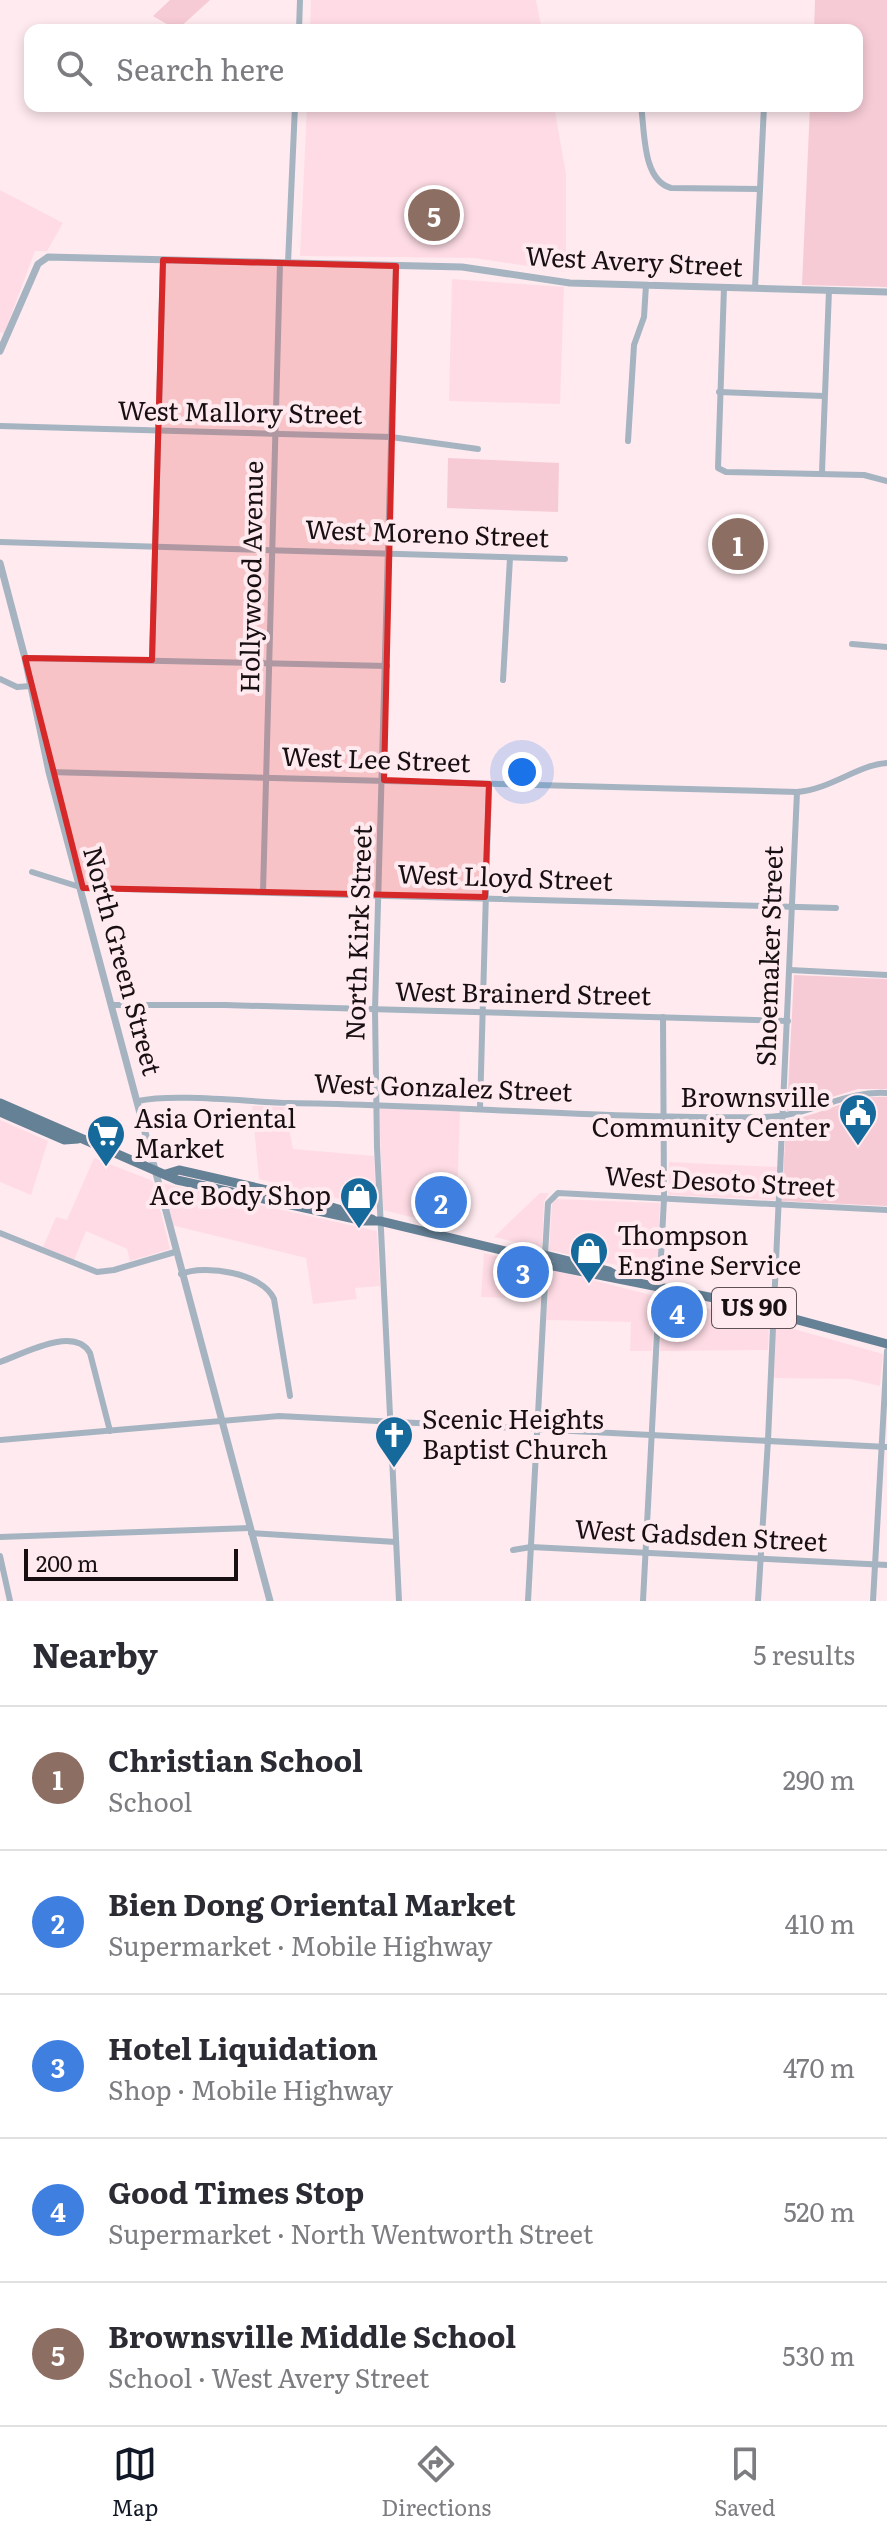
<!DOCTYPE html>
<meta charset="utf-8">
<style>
body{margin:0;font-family:Literata,serif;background:#f7f7f7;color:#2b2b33}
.scale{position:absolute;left:24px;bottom:20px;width:214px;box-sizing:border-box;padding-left:8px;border:4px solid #180f12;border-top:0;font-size:22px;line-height:28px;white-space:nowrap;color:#180f12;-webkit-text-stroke:6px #ffeaef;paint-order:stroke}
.you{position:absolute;left:522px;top:772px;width:28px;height:28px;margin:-20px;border:6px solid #fff;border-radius:50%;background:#1a73e8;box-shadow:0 0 0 12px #1a73e833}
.badge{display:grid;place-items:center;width:52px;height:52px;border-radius:50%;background:#111827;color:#fff;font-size:26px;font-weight:700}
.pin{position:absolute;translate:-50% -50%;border:4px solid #fff;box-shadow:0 2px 8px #0006}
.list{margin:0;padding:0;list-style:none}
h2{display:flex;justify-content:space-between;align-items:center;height:104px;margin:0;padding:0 32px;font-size:34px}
h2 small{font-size:26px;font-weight:400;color:#7c7c81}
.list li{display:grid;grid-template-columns:52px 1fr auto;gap:24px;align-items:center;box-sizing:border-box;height:144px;padding:0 32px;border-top:2px solid #e1e1e2}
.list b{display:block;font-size:30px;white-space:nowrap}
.list p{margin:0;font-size:26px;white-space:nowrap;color:#7c7c81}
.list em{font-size:26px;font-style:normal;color:#7c7c81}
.icon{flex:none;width:44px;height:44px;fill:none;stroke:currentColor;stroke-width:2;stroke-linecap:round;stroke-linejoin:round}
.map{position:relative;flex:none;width:887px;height:1601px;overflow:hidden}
.search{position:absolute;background:#fff;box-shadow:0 4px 12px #0003;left:24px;right:24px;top:24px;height:88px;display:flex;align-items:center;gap:20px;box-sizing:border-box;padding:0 28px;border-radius:16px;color:#7c7c81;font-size:30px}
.sheet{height:824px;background:#fff}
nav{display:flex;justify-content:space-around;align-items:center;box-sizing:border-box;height:112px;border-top:2px solid #e1e1e2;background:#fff;font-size:22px;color:#7c7c81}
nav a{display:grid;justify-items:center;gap:4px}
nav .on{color:#111827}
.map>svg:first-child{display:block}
</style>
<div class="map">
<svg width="887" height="1601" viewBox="0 0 887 1601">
<rect width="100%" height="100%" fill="#ffeaef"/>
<g fill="#ffdce5">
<polygon points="311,0 536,0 542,30 310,30"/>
<polygon points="307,106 554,106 566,174 566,272 475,258 300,256"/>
<polygon points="0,190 63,223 47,251 35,251 4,334 0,332"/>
<polygon points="452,279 564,287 560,404 449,401"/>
<polygon points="252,1106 285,1107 293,1149 374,1156 376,1208 259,1179"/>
<polygon points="379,1108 460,1111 456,1228 383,1210"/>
<polygon points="0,1120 48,1141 31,1195 0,1182"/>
<polygon points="94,1158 153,1181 170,1249 130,1261 127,1249 86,1231 74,1260 43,1247 56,1217 67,1220"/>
<polygon points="669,1162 777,1167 775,1200 668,1195"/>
<polygon points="161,1183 377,1231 380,1286 355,1288 357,1299 313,1304 306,1258 171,1225"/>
<polygon points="540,1193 549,1193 544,1202 542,1248 494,1237"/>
<polygon points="555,1199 660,1203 657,1274 549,1250 552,1204"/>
<polygon points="484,1253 541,1268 540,1299 481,1297"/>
<polygon points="549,1269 655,1296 652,1351 630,1351 631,1322 546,1320"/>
<polygon points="663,1298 769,1323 768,1350 660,1351"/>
<polygon points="776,1324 883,1354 880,1386 850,1379 774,1378"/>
</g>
<g fill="#f6cbd6">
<polygon points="170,0 210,0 177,30 153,16"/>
<polygon points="815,0 887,0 887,287 802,285 810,106 857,106 857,30 814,30"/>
<polygon points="448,458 559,463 558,512 447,508"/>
<polygon points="794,975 887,979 887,1089 858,1089 787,1111"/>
<path d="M887,1097V1206L782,1201L786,1120C822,1116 851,1094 887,1097Z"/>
</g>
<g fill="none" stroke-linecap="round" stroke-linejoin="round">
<g stroke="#a5b4c0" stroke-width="6">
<polyline points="299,30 300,0"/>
<polyline points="637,30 647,27 728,30"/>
<path d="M641,106C645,131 642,180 671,188L760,189L764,106"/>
<polyline points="288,263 295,106"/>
<polyline points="396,266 375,1010 377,1147 399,1601"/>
<polyline points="724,287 718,468 726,472 864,475 887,481"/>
<polyline points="755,288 760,189"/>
<polyline points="719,392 824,396"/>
<polyline points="0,426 391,437 478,449"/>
<polyline points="628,441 634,345 644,317 646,285"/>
<polyline points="822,472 829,290"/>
<polyline points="0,542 565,559"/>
<polyline points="852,644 887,647"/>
<polyline points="25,658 387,666"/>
<polyline points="152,660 163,260"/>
<polyline points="0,679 17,687 31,686"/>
<polyline points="503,680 510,558"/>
<path d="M49,772L797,792C832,789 857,765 887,763"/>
<polyline points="32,872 83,888 836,908"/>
<polyline points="263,892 280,263"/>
<polyline points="790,970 887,975"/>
<polyline points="114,1005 225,1005 788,1021"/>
<path d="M138,1101C174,1093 249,1102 289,1103C447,1105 605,1119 763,1117C810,1117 844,1090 887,1093"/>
<polyline points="480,1108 489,784"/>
<polyline points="0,1233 97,1272 114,1270 175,1252"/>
<polyline points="545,1255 548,1203 558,1193 887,1210"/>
<path d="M181,1274C205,1264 263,1273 274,1299L290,1396"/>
<path d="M0,1362C23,1354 74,1325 90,1353L110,1431"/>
<polyline points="0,1440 279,1416 887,1447"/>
<polyline points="251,1533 396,1542"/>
<polyline points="0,1537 250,1528"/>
<polyline points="513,1550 531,1547 887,1565"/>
<polyline points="0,1556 10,1601"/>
<polyline points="528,1601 546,1265"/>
<polyline points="643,1601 664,1199 663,1017"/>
<polyline points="758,1601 768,1440 797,792"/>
<polyline points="873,1601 887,1351"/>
</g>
<g stroke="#a5b4c0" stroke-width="7">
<polyline points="0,351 38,264 48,257 462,267 570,283 887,292"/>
<polyline points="0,563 25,658 49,772 270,1601"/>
</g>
<g stroke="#658196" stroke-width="9">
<polyline points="0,1103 177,1180 364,1221 380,1221 535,1258 543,1264 724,1300 887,1344"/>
<polyline points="0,1112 64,1140 78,1139"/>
<polyline points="166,1174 179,1170 298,1197 372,1219"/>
<polyline points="535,1258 545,1255 609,1271 619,1277"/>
</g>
</g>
<path fill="#d62828" fill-opacity="0.2" stroke="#d62828" stroke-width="6" stroke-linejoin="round" d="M163,260L396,266L384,780L489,784L485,897L83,888L25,658L152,660Z"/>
<defs>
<g id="civic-pin" transform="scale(2)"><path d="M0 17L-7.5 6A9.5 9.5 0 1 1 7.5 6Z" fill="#166a9b" stroke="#ffeaef"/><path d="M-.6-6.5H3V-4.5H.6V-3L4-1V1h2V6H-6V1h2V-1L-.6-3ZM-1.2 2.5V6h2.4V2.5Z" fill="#fff"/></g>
<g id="supermarket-pin" transform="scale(2)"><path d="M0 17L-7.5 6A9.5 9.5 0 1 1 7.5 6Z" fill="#166a9b" stroke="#ffeaef"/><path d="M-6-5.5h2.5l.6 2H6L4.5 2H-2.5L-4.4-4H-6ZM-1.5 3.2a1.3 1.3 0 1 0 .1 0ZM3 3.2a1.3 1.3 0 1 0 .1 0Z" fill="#fff"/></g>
<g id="shop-pin" transform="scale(2)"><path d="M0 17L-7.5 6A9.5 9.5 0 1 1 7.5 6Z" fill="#166a9b" stroke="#ffeaef"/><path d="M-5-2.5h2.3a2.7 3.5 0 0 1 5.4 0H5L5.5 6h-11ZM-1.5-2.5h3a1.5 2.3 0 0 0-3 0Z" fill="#fff"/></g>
<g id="church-pin" transform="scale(2)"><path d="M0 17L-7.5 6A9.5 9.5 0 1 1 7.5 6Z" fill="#166a9b" stroke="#ffeaef"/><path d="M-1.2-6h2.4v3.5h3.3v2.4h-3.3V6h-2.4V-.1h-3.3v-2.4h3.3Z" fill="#fff"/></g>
</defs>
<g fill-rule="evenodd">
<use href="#civic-pin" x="858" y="1113"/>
<use href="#supermarket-pin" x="106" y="1134"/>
<use href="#shop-pin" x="359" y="1196"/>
<use href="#shop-pin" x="589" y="1251"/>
<use href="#church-pin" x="394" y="1435"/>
</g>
<g text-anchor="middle" stroke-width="8" stroke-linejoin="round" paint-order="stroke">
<rect fill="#ffeaef" stroke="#5d5154" stroke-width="2" x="712" y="1288" width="84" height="40" rx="6"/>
<g font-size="24" font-weight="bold" fill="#180f12">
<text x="754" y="1316">US 90</text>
</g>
<g font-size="26" fill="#180f12" stroke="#ffeaef">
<text transform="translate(634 262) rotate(3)" y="9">West Avery Street</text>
<text transform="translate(240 413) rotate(1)" y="9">West Mallory Street</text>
<text transform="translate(427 534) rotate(2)" y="9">West Moreno Street</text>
<text transform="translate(252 577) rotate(-89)" y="9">Hollywood Avenue</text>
<text transform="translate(376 760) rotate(2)" y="9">West Lee Street</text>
<text transform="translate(505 878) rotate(2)" y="9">West Lloyd Street</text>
<text transform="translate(359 933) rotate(-88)" y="9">North Kirk Street</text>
<text transform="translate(770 956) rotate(-88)" y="9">Shoemaker Street</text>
<text transform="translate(122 961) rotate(75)" y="9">North Green Street</text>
<text transform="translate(523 994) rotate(1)" y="9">West Brainerd Street</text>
<text transform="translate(443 1088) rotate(2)" y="9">West Gonzalez Street</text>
<text transform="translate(720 1182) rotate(3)" y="9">West Desoto Street</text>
<text transform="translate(701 1536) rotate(3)" y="9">West Gadsden Street</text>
</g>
<g font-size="26" fill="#180f12" stroke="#ffeaef" text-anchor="start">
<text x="830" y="1107" text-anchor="end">Brownsville<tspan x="830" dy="30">Community Center</tspan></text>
<text x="134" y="1128">Asia Oriental<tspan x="134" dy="30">Market</tspan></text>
<text x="331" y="1205" text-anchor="end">Ace Body Shop</text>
<text x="617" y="1245">Thompson<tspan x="617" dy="30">Engine Service</tspan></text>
<text x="422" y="1429">Scenic Heights<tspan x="422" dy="30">Baptist Church</tspan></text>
</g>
</g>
</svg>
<div class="scale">200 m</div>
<div class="you"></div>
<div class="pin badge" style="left:738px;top:544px;background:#8d6e63">1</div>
<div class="pin badge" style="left:441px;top:1202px;background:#3f7fe0">2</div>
<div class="pin badge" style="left:523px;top:1272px;background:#3f7fe0">3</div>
<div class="pin badge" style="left:677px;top:1312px;background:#3f7fe0">4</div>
<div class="pin badge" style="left:434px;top:215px;background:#8d6e63">5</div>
<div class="search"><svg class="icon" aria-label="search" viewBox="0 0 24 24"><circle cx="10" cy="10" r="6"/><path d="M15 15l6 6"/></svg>Search here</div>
</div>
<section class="sheet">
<h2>Nearby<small>5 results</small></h2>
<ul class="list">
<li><span class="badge" style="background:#8d6e63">1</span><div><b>Christian School</b><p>School</p></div><em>290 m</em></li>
<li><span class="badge" style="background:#3f7fe0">2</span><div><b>Bien Dong Oriental Market</b><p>Supermarket · Mobile Highway</p></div><em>410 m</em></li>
<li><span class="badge" style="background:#3f7fe0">3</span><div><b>Hotel Liquidation</b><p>Shop · Mobile Highway</p></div><em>470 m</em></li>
<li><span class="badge" style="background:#3f7fe0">4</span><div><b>Good Times Stop</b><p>Supermarket · North Wentworth Street</p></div><em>520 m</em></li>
<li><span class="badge" style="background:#8d6e63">5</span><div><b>Brownsville Middle School</b><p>School · West Avery Street</p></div><em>530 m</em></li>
</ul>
</section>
<nav>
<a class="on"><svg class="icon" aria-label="map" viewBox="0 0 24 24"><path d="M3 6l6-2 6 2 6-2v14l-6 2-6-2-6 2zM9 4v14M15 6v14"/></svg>Map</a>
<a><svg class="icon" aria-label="directions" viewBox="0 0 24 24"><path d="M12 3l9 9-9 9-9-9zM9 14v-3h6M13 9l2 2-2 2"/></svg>Directions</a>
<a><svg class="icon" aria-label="saved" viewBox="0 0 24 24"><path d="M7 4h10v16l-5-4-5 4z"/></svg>Saved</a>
</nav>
